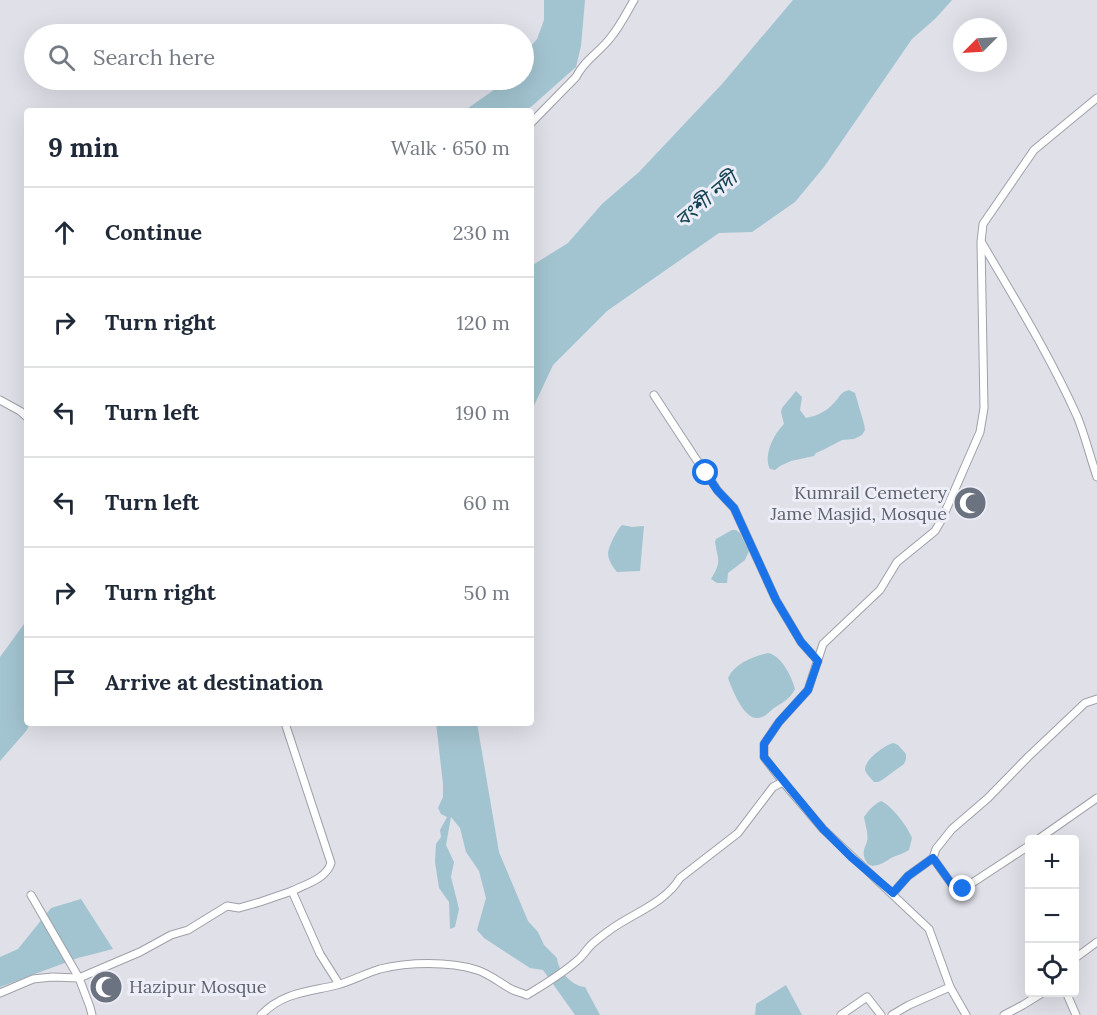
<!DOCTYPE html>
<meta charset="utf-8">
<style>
body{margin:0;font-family:Lora,"Noto Sans Bengali",serif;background:#f6f6f7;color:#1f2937}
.controls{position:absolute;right:18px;bottom:18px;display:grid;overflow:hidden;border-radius:6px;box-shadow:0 6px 24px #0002}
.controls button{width:54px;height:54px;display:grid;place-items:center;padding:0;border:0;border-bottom:2px solid #e0e1e3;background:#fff;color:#1f2937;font:30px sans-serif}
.compass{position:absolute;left:953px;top:18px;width:54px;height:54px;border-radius:50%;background:#fff;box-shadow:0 6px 24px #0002;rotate:246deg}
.stop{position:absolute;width:18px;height:18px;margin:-14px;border:4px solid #1a73e8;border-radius:50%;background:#fff}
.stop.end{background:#1a73e8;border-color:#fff;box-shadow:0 2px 6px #0008}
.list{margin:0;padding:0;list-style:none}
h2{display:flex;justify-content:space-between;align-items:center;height:78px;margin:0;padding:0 24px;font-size:26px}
h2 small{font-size:20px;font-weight:400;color:#747a83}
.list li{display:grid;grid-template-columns:39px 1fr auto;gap:18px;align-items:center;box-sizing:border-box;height:90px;padding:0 24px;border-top:2px solid #e0e1e3}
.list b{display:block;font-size:22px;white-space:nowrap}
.list em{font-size:20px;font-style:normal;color:#747a83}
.icon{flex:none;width:33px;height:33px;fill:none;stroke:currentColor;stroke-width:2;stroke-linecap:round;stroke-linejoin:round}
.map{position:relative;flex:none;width:1097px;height:1015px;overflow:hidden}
.search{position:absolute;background:#fff;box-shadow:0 6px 24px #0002;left:24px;top:24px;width:510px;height:66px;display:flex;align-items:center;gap:15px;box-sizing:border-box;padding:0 21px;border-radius:33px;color:#747a83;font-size:22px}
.panel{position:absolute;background:#fff;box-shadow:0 6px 24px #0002;left:24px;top:108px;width:510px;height:618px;border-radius:6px}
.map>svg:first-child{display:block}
</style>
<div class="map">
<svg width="1097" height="1015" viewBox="0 0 1097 1015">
<rect width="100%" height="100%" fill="#dfe0e8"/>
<g fill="#a2c4d0">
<polygon points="544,0 585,0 581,46 576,67 532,106 525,111 464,111 508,80 524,80 524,54 537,39 544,20"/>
<polygon points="793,0 952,0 936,18 912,39 824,167 795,202 752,232 719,233 607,311 553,365 531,412 531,266 568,243 602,204 639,172 722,84"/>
<path d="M849,390L855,393L864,424L865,430L862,435L854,439L842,440L823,450L816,453L814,456L791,461L780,466L775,470L770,469C763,455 774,434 784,424L781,412L782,408L796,391L802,397L800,410L806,418C817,416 827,411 834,403C840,397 840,392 849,390Z"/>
<path d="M622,525L632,527L644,526L640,571L617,572C613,567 608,560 608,553C609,545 617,530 622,525Z"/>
<path d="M732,530H736L740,533L749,551L745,560L728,573L727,583H717L711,579C722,561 718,561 715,542L716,539Z"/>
<polygon points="27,620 27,723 30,723 27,730 0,761 0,657"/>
<path d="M768,653C781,655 792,677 795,689C790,699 782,703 774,708C769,712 764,718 758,718C744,720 732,689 728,678C735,663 753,657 768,653Z"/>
<path d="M436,723H477L499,852L528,921L538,932L544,945L557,958C558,971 572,986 585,987L600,1015H575L543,970L530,968L484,938L477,930L486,898L479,871L466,852L460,828L451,817L446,845L454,862L451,877L459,909L455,927L450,929L449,902L439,888L435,862L436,844L441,837L440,830L447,817L441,814L438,808L443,797V784Z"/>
<path d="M893,743L898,745L906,754V759L904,764L882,780L878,782H874C872,779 866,774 865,770C864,760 885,745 893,743Z"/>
<path d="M881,801C892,806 908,827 912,838L909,850C903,854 897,855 891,858C882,864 868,873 864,856C863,850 865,847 867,842C869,835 865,824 864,817C869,810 873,805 881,801Z"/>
<polygon points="81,899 113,949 78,958 0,987 0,957 18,949 51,908"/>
<polygon points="786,985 802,1015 755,1015 756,1004"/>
</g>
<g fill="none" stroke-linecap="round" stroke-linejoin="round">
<g stroke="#9fa0a8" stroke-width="9">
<g id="minor">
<path d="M531,123L576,77C584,60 601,51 611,37C620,26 627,12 634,0"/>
<path d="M982,243C1015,299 1050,356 1077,416C1085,435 1090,457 1097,477"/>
<polyline points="654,395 694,456 718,491 734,508 776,600 801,642 818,661"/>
<polyline points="0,400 20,411 27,417"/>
<path d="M285,723L331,863C326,879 306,884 292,891"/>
<polyline points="1037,840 1097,798"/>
<polyline points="933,858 953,886 958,890 963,889 1030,845"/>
<polyline points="893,893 908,876 933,858 936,849 952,829 988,798 1028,757 1085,703 1097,699"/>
<polyline points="31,895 79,978 90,1007 92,1015"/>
<polyline points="1074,959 1097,942"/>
<polyline points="1066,992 1076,1015"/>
<polyline points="0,993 33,979 52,977 79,978 140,952 171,935 188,930 227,906 239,908 260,902 292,891 320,954 339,984"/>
<path d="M261,1015C283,992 308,992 337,985C352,981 366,973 380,969C408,962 449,961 477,970C490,974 501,984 513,990C518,992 522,993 527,995C545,984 564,973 580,958C584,954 587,949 592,944C598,939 604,934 610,930C633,913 664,904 680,878L738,833L773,787L783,782"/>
<polyline points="841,1015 867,997 881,1015"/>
<polyline points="892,1015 909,1005 950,987"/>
<polyline points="966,1015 950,987 929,929 823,829 783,782 764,757 764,744 779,722 808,690 823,644 880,590 897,562 935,531 942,519 980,432 984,408 981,242 983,224 1034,150 1097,98"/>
<polyline points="1004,1015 1023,1005 1044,992"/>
</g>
</g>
<use href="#minor" stroke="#fff" stroke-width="7"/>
</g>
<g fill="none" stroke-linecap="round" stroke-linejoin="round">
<polyline stroke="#1a73e8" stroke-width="8" points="706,473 717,490 734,508 776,600 801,642 818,661 808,690 779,722 764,744 764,757 823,829 851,857 893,893 908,876 933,858 953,886 958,890 963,889"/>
</g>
<defs>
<g id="mosque-disc" transform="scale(1.725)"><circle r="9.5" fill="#6b7280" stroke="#ecedf6"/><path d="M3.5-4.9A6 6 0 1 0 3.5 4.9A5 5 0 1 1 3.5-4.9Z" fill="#fff"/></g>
</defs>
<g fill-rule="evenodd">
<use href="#mosque-disc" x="970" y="503"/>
<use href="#mosque-disc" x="106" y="987"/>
</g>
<g text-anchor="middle" stroke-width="6" stroke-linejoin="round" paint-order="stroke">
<g font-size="18" fill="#5b616d" stroke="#ecedf6" text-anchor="end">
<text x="947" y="499">Kumrail Cemetery<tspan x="947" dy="21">Jame Masjid, Mosque</tspan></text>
<text x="129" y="993" text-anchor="start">Hazipur Mosque</text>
</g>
<g font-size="20" font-style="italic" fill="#144353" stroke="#ecedf6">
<text transform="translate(706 199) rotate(-40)" y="7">বংশী নদী</text>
</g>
</g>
</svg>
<div class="controls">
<button>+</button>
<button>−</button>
<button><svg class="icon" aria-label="locate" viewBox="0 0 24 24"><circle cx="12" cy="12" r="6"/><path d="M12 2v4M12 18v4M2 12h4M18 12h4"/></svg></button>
</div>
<svg class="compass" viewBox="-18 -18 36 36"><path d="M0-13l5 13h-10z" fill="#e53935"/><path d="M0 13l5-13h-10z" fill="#747a83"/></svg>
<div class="stop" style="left:706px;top:473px"></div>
<div class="stop end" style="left:963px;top:889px"></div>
<div class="search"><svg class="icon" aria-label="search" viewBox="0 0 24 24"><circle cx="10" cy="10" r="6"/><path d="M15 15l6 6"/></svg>Search here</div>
<section class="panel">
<h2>9 min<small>Walk · 650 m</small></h2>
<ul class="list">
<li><svg class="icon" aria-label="ahead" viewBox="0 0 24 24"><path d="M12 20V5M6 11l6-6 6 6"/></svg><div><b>Continue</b></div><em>230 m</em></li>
<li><svg class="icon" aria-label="right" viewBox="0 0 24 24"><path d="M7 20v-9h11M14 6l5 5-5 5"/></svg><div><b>Turn right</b></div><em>120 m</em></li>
<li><svg class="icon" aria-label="left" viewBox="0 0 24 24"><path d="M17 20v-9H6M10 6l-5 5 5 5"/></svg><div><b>Turn left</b></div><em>190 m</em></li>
<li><svg class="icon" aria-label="left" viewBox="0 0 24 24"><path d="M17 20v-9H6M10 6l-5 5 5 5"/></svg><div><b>Turn left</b></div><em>60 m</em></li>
<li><svg class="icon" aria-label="right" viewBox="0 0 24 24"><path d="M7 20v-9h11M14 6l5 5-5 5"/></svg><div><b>Turn right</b></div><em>50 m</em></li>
<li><svg class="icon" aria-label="arrive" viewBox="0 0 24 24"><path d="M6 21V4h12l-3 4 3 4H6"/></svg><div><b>Arrive at destination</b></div></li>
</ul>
</section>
</div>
